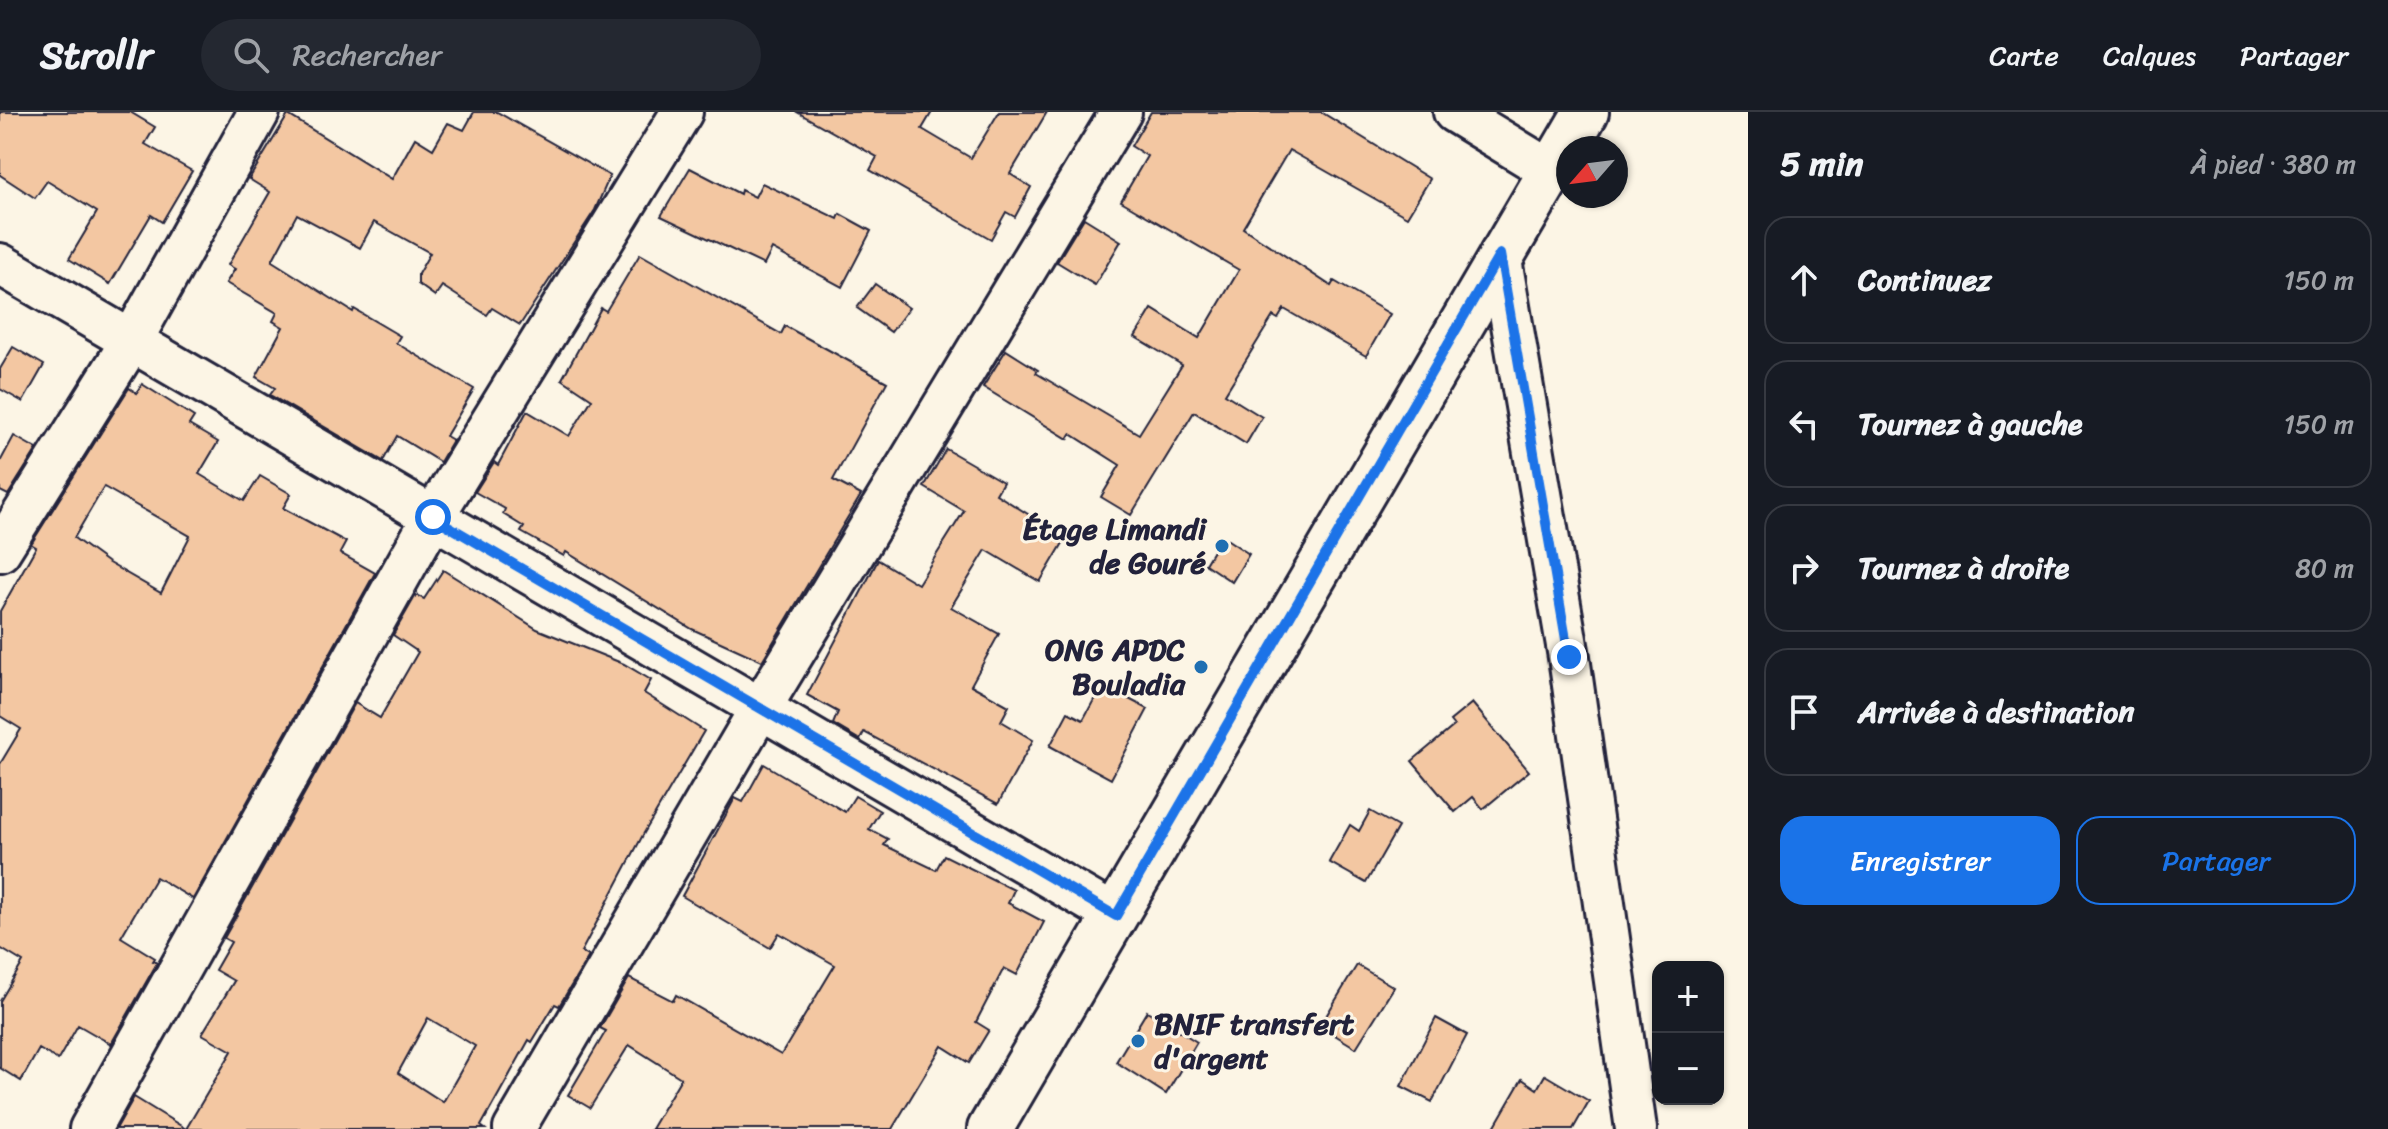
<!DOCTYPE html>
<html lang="fr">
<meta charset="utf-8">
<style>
body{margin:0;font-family:Sriracha,sans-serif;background:#242831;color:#f1f3f6}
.controls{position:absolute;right:24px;bottom:24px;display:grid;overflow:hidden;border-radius:16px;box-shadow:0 2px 6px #0004}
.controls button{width:72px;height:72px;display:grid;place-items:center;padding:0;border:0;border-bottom:2px solid #363941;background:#171b24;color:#f1f3f6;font:40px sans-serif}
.compass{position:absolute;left:1556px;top:24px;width:72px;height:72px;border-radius:50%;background:#171b24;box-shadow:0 2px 6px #0004;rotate:242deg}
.stop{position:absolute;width:24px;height:24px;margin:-18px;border:6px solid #1a73e8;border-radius:50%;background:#fff}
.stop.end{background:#1a73e8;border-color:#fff;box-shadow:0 2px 8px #0008}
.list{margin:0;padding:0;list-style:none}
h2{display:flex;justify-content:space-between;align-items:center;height:104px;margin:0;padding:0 32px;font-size:34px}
h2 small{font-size:26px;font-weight:400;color:#9ea1a6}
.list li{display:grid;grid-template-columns:52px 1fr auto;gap:24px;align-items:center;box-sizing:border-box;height:128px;margin:0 16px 16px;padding:0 16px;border:2px solid #363941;border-radius:24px}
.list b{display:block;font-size:30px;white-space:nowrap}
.list em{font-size:26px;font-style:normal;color:#9ea1a6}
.actions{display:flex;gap:16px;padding:24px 32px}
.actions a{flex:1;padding:18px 0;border:2px solid #1a73e8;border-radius:24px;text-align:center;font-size:28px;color:#1a73e8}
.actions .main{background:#1a73e8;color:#fff}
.icon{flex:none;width:44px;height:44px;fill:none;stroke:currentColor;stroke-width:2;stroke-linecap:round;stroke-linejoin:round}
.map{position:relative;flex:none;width:1748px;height:1017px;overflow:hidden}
header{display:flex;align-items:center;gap:48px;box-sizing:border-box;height:112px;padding:0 40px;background:#171b24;border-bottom:2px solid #363941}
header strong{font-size:38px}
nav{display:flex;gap:44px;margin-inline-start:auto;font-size:28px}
.search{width:560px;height:72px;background:#242831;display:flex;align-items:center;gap:20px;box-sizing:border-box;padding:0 28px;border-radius:44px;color:#9ea1a6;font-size:30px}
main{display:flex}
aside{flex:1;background:#171b24}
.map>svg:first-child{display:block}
</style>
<header>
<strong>Strollr</strong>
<div class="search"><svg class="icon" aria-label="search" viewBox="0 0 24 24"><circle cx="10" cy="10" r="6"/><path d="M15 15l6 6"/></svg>Rechercher</div>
<nav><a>Carte</a><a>Calques</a><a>Partager</a></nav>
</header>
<main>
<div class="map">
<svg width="1748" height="1017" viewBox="0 0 1748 1017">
<rect width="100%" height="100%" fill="#fcf5e5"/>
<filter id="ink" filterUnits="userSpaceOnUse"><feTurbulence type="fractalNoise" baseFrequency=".0125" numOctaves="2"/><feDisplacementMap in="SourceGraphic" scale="16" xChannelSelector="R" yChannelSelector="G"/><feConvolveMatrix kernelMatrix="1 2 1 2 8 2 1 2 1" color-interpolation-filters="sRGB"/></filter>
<g filter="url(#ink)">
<g fill="#f3c7a2" stroke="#22223b" stroke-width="2" fill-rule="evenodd">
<polygon points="0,0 130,0 155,15 145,32 192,59 162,110 151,103 110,172 69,147 97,100 47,69 35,86 0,63"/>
<polygon points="474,0 497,0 610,64 595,98 520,213 492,196 487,203 442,174 435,184 418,172 418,162 430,141 374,110 360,136 297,102 272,149 353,200 354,197 400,224 396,231 474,277 446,324 453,328 440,350 397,324 383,349 270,283 275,276 256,265 283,215 273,209 277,201 226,171 235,157 228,153 270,80 249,67 288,3 392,67 415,26 433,37 448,11 464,18"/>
<polygon points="797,0 932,0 922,17 971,46 999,0 1047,0 1010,62 1031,75 1015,105 1006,100 991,127 870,58 877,45"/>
<polygon points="1151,0 1321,0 1430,67 1407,105 1289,38 1243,116 1331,174 1334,169 1390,202 1366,244 1284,197 1278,207 1273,204 1225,282 1262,305 1246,332 1194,300 1131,403 1101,385 1120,353 1071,322 1068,327 983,275 1006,238 1038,258 1036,261 1139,322 1182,253 1135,225 1152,197 1199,226 1239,158 1121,89 1147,44 1131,34"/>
<polygon points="690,56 740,82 741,78 755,85 762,71 838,107 840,102 871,119 842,175 772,137 764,153 661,104"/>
<polygon points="1084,106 1121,129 1095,173 1057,150"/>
<polygon points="640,142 781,222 785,214 887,270 833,368 861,383 762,549 692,517 566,440 564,444 521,420 524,415 503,402 505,397 475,380 494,350 498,353 527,299 569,324 592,287 562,267 601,196 606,199"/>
<polygon points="875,172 909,196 891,220 857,196"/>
<polygon points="13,235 44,253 23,290 0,277 0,257"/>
<path d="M142,272L194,305L189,313L218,330L199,362L244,389L260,364L291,382L283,396L346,430L340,441L375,461L193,787L156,765L121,825L155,846L153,849L157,851L111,932L78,913L58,948L39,937L21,969L0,956V889L23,850L0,836V652L21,617L0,604V499L36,435L31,432L129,276L137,281ZM104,375L190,424L161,481L107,450L74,426Z"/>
<polygon points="14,324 37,337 8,383 0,379 0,350"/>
<polygon points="946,337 1003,370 996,382 1066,426 1040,470 986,438 951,495 999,522 971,573 1009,594 1001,609 1033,628 998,692 864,620 860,628 833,612 838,600 807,583 878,448 918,472 964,399 924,375"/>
<polygon points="1222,424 1249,442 1232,470 1205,452"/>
<path d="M443,458L537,517L624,552L651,568L644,581L704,619L644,721L581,840L589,844L559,894L555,892L532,930L529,928L481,1014L485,1017H186L232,939L202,922L234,869L215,858L231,830L224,826L355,591L380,606L418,540L393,523L416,483L424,487ZM428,906L475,934L443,990L398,961Z"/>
<polygon points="1102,573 1148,597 1111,667 1050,634 1068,600 1083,608"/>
<polygon points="1472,591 1529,659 1483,697 1473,685 1455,700 1412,649 1454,614 1450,609"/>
<polygon points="764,652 845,700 855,684 880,699 869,717 888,727 884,733 936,758 944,743 1014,778 1008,791 1044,810 1017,863 1004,856 976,910 989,918 969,951 942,934 892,1017 651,1017 681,966 629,933 590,996 568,983 606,919 600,916 629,866 673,889 676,883 781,943 835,853 779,821 770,836 682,784 735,686 743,690"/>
<polygon points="1370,699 1398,715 1366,771 1329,750 1350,713 1359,719"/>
<polygon points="1357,853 1394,875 1356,936 1320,914"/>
<polygon points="1147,899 1197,930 1166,982 1116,950"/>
<polygon points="1436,906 1467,923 1432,990 1401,974"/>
<polygon points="1545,963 1589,989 1573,1017 1493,1017 1522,967 1537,977"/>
<polygon points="134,985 186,1017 116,1017"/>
</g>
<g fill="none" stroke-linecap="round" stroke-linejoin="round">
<g stroke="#22223b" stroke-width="46">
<g id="minor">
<polyline points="1454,0 1551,59"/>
<polyline points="1500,142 1569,545 1636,1017"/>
<polyline points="0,152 1116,804"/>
<polyline points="0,439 132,228 259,0"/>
<polyline points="90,1017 433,405 682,0"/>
<polyline points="514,1017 760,597 1121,0"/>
</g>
</g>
<g stroke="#22223b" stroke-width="50">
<polyline id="tertiary" points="990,1017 1586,0"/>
</g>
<use href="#minor" stroke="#fcf5e5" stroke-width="40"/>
<use href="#tertiary" stroke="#fcf5e5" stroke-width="44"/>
</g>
</g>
<g fill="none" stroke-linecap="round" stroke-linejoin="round" filter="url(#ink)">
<polyline stroke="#1a73e8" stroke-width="10" points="433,405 1116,804 1500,142 1569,545"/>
</g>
<g fill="#1f6fb2" stroke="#fcf5e5" stroke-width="3">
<circle cx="1222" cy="434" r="8"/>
<circle cx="1201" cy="555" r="8"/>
<circle cx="1138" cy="929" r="8"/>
</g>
<g text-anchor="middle" stroke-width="6" stroke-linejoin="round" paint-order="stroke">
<g font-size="30" font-weight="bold" fill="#22223b" stroke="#fcf5e5" text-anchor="end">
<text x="1206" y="427">Étage Limandi<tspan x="1206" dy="34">de Gouré</tspan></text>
<text x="1185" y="548">ONG APDC<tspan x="1185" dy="34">Bouladia</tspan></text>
<text x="1154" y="922" text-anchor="start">BNIF transfert<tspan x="1154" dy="34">d'argent</tspan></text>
</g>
</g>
</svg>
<div class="controls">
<button>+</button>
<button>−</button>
</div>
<svg class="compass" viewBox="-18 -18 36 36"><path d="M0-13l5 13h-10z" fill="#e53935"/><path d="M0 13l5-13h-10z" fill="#9ea1a6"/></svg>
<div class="stop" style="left:433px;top:405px"></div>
<div class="stop end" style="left:1569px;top:545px"></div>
</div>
<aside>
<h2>5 min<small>À pied · 380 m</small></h2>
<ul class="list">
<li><svg class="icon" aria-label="ahead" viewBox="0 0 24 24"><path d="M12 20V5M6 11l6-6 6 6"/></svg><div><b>Continuez</b></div><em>150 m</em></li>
<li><svg class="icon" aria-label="left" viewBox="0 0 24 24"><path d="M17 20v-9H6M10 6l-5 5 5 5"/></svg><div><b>Tournez à gauche</b></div><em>150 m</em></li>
<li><svg class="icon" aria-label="right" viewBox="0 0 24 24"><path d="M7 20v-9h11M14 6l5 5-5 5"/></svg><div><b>Tournez à droite</b></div><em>80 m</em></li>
<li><svg class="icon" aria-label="arrive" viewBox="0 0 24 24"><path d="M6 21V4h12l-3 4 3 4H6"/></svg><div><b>Arrivée à destination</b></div></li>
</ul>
<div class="actions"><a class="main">Enregistrer</a><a>Partager</a></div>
</aside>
</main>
